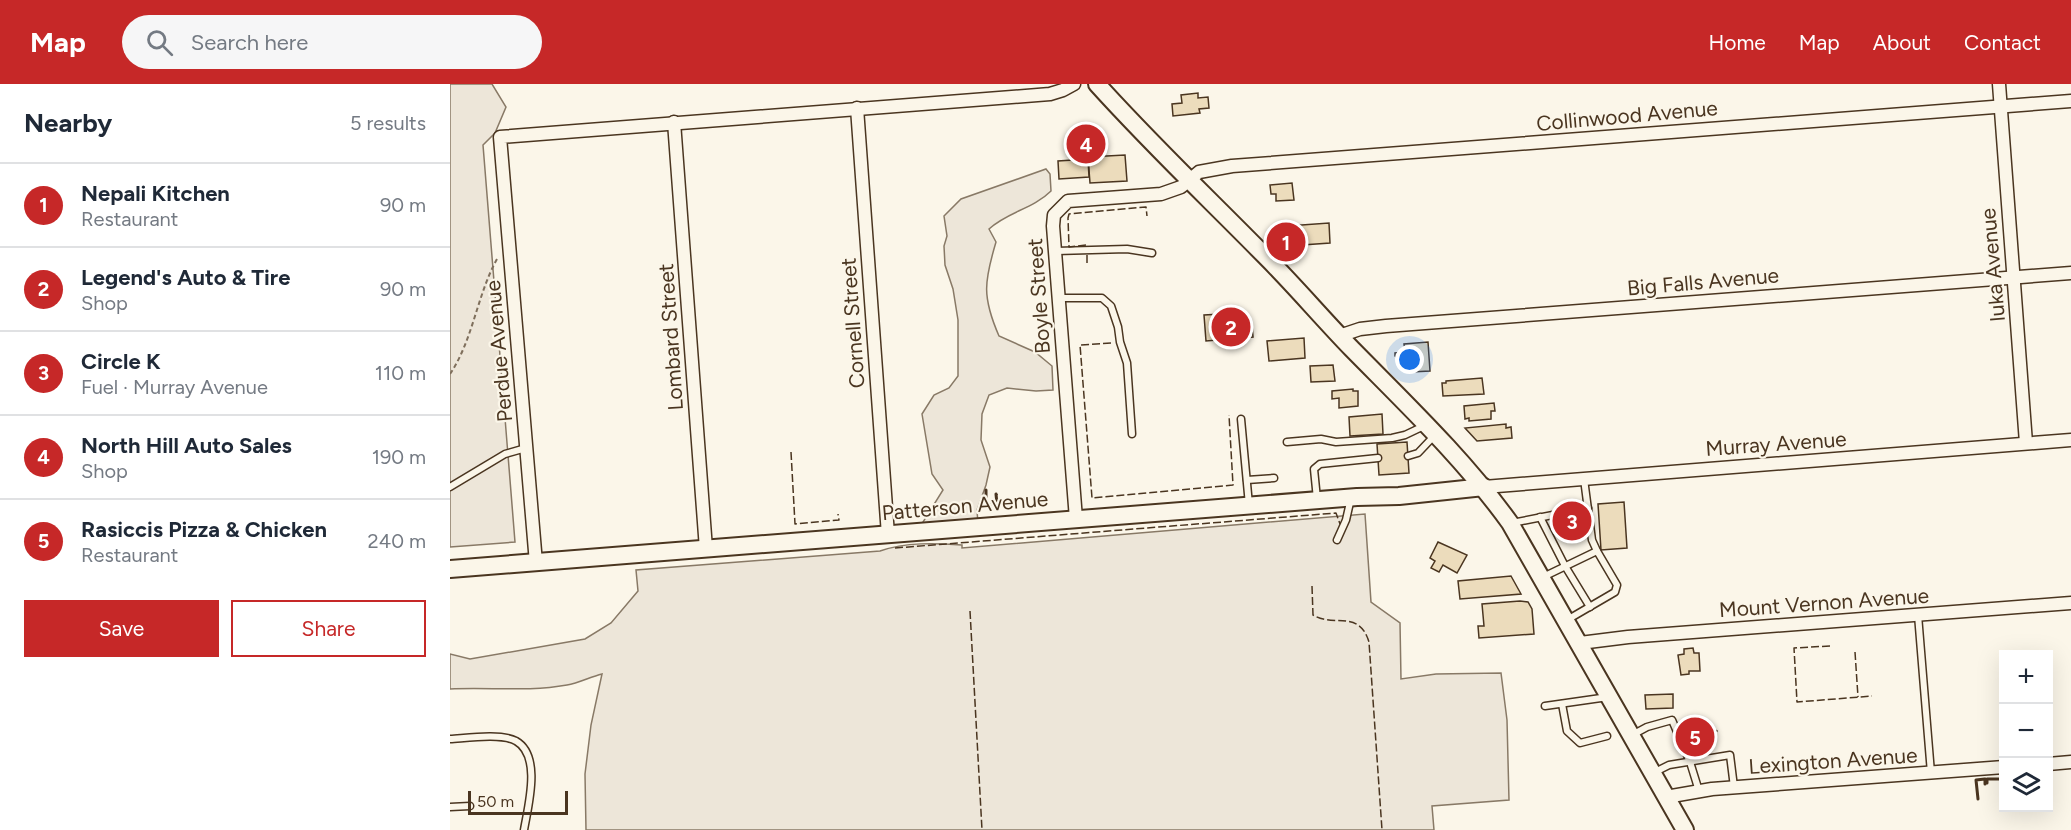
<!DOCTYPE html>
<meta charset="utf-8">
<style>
body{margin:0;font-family:Figtree,sans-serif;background:#f6f6f7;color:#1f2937}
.controls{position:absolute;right:18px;bottom:18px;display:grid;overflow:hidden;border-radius:0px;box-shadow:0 6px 24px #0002}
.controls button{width:54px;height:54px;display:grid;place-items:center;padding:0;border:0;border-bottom:2px solid #e0e1e3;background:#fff;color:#1f2937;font:30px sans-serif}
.scale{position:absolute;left:18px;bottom:15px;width:100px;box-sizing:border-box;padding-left:6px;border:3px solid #4a3520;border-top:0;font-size:16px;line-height:21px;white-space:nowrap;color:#4a3520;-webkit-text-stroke:4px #fbf6e9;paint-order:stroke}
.you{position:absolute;left:960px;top:276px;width:21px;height:21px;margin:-15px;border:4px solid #fff;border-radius:50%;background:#1a73e8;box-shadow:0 0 0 9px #1a73e833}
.badge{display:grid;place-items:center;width:39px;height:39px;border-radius:50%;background:#c62828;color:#fff;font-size:20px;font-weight:700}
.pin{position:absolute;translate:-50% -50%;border:3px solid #fff;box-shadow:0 2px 6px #0006}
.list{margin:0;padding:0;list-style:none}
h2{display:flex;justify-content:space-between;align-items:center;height:78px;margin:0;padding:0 24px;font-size:26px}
h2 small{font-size:20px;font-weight:400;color:#747a83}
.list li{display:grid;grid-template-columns:39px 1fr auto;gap:18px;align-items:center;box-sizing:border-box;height:84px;padding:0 24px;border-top:2px solid #e0e1e3}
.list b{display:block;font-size:22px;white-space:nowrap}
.list p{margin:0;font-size:20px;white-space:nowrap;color:#747a83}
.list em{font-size:20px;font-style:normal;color:#747a83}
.actions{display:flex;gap:12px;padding:18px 24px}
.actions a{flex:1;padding:14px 0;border:2px solid #c62828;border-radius:0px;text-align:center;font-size:21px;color:#c62828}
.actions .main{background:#c62828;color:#fff}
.icon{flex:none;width:33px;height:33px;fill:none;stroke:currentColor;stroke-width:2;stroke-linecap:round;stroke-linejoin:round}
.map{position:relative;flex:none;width:1621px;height:746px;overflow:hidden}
header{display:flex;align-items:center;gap:36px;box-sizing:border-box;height:84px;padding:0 30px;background:#c62828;color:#fff}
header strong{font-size:28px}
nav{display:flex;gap:33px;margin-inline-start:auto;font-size:21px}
.search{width:420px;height:54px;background:#f6f6f7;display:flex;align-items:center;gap:15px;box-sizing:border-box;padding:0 21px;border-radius:33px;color:#747a83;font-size:22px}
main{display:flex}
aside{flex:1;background:#fff}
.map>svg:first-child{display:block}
</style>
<header>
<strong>Map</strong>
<div class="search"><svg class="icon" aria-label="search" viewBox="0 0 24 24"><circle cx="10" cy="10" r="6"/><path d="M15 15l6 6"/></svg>Search here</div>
<nav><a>Home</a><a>Map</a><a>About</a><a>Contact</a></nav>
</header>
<main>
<aside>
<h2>Nearby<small>5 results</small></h2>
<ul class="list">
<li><span class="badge">1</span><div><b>Nepali Kitchen</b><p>Restaurant</p></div><em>90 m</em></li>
<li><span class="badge">2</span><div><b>Legend's Auto &amp; Tire</b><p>Shop</p></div><em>90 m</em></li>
<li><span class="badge">3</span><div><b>Circle K</b><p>Fuel · Murray Avenue</p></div><em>110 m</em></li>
<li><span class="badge">4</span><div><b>North Hill Auto Sales</b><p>Shop</p></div><em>190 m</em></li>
<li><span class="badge">5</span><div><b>Rasiccis Pizza &amp; Chicken</b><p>Restaurant</p></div><em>240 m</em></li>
</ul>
<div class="actions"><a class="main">Save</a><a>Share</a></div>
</aside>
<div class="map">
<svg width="1621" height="746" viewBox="0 0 1621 746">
<rect width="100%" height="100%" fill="#fbf6e9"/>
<g fill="#ede6d9" stroke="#887966" stroke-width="1.5">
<polygon points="0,0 42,0 56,23 45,49 33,61 65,458 0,463"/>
<path d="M596,85L600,90L601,107C583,125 557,128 539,145L546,158C534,198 532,213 549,252L585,268L602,282L603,306L586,307L557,304L539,311L532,330L531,356L540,383L536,401L527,426L528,440L468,446L493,406L482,390L472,330L484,311L499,304L508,292V236L503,205L495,181L494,162L497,152L494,132L511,115Z"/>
<path d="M915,430L921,518L950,539L951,595L986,590L1051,589L1057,636L1059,716L982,722L984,746H136L135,690L141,641L152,590C140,593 129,599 117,601C78,608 39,603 0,605V570L20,575L135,555L161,539L188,507L186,486L430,467C456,458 485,459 512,461V464Z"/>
</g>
<g fill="#ecdcbc" stroke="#4a3520" stroke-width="1.5">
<polygon points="748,9 748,14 758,13 759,24 749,25 750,29 723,32 722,20 732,19 731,11"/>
<polygon points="634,45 647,59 634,73 626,73 616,62"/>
<polygon points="675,71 677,97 640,99 638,73"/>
<polygon points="638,75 639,93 609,95 608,77"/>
<polygon points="842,99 844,116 826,117 826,110 821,110 820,101"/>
<polygon points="879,139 880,159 838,162 824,149 824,143"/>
<polygon points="772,230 772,232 786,231 786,242 802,241 803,253 756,257 754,231"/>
<polygon points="854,254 855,274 819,277 817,257"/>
<polygon points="978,258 980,287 961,288 945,272 945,269 955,268 954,260"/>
<polygon points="883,281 885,297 861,298 860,282"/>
<polygon points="1032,294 1034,310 993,312 992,299 996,299 996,297"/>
<polygon points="903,305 903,307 908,307 908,322 889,324 889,314 882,315 882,307"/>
<polygon points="1044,319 1045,327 1041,327 1041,335 1019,337 1019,334 1015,335 1014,322"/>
<polygon points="932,330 933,350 900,352 899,333"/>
<polygon points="1056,340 1056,344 1061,343 1062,354 1027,357 1015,344"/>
<polygon points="957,358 959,389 929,391 927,360"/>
<polygon points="1174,418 1177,464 1151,466 1148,420"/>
<polygon points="988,458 1017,471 1007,489 993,481 989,488 981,484 985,477 980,474"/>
<polygon points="1061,492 1071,510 1010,515 1008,497"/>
<polygon points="1070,517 1078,518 1082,525 1084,550 1029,554 1028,542 1034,542 1032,520"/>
<polygon points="1243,564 1244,569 1249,569 1250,587 1239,587 1239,590 1231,591 1228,571 1234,570 1234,565"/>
<polygon points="1223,610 1223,624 1196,625 1195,611"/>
<polygon points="1244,633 1267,647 1256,665 1234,651"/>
</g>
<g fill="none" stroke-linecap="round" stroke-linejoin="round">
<g stroke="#4a3520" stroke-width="9">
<g id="lane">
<polyline points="606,167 677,165 702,169"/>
<polyline points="609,214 652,214 661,222 668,243 670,258 677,279 682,350"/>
<polyline points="791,335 799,421"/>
<polyline points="837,358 871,355 886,358 942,354 955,351 976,341"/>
<polyline points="958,372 968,369 985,351"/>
<polyline points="797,396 824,394"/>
<polyline points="0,403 55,370 76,364"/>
<polyline points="867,415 864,385 870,380 928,374"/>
<polyline points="1090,433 1115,482 1140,523"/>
<polyline points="1062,439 1138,424"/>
<polyline points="887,456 896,436 901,414"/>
<polyline points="1093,493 1147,467"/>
<polyline points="1468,531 1481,689"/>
<polyline points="1117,536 1165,508 1167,501 1147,467 1142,456 1134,395"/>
<polyline points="1112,620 1117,647 1130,659 1157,652"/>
<polyline points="1095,622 1158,613"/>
<polyline points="1184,650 1197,643 1222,636 1240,678 1249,707"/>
<path d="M0,655C17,654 51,649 66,657C92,672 78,722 74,746"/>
<polyline points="1205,688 1219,681 1280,671 1284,703"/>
<polyline points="0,723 20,722"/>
</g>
</g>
<g stroke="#4a3520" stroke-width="15">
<g id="street">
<polyline points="1549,0 1576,359"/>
<polyline points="407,24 438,451"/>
<polyline points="224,38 256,465"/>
<polyline points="889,252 910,245 936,242 1621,189"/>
<polyline points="1034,403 1621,356"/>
<polyline points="626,435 603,142 604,131 618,117 711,110 731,103 749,88 782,82 1621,17"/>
<polyline points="86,479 50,53 600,10 613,6 624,0"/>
<polyline points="1130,559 1178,553 1621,519"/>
<polyline points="1598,680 1621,678"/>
<polyline points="1216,713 1262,705 1554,683"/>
</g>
</g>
<g stroke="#4a3520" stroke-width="20">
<g id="secondary">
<path d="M647,0C701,60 759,115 815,172C845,202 872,234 902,265C957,321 1014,375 1060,439L1235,746"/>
<polyline points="0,485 907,413 949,412 1034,403"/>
</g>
</g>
<path stroke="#7f6f5c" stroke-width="2" stroke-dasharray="4.5 3" stroke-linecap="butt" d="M0,290C23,256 27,211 47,175"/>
<use href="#lane" stroke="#fbf6e9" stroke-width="6"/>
<use href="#street" stroke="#fbf6e9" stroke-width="12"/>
<use href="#secondary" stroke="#fbf6e9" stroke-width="16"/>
<g stroke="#4a3520" stroke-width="1.5" stroke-dasharray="8 3" stroke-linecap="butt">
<polyline points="636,161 619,163 618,134 619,130 696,123 697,132"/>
<polyline points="637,171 637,181"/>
<polyline points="661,259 630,261 642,414 783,401 779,331"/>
<polyline points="341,368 345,440 389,436 388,430"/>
<polyline points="535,421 548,420 547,410"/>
<polyline points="445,464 886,429 890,440"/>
<path d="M862,502L863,531C884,544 909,525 919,558L932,746"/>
<polyline points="520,527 532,746"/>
<polyline points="1380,562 1344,564 1347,618 1422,612"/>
<polyline points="1405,568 1408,613"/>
</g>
<g stroke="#4a3520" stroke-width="3">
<polyline points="536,406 536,420 547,420 546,410"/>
<polyline points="1537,699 1537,695 1554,695"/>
<polyline points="1528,715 1526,696 1535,695 1535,700"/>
</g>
</g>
<g text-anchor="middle" stroke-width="4.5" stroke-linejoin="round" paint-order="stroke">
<g font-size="21" fill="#4a3520" stroke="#fbf6e9">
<text transform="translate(1177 32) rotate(-5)" y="7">Collinwood Avenue</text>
<text transform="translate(1543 181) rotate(-95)" y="7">Iuka Avenue</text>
<text transform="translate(1253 198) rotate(-5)" y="7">Big Falls Avenue</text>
<text transform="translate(589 212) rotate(-94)" y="7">Boyle Street</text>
<text transform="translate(403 239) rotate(-94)" y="7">Cornell Street</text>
<text transform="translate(221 253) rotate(-94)" y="7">Lombard Street</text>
<text transform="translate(49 267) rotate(-95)" y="7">Perdue Avenue</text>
<text transform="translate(1326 360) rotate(-4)" y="7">Murray Avenue</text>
<text transform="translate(515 422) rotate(-5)" y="7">Patterson Avenue</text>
<text transform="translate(1374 519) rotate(-4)" y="7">Mount Vernon Avenue</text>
<text transform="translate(1383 677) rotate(-4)" y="7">Lexington Avenue</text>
</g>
</g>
</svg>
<div class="controls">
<button>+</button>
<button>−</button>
<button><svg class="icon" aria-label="layers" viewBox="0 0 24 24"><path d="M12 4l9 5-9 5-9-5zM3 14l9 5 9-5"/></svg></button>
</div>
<div class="scale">50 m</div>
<div class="you"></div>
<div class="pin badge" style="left:836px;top:158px">1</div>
<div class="pin badge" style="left:781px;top:243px">2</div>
<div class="pin badge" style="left:1122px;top:437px">3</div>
<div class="pin badge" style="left:636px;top:60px">4</div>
<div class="pin badge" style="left:1245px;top:653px">5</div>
</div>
</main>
